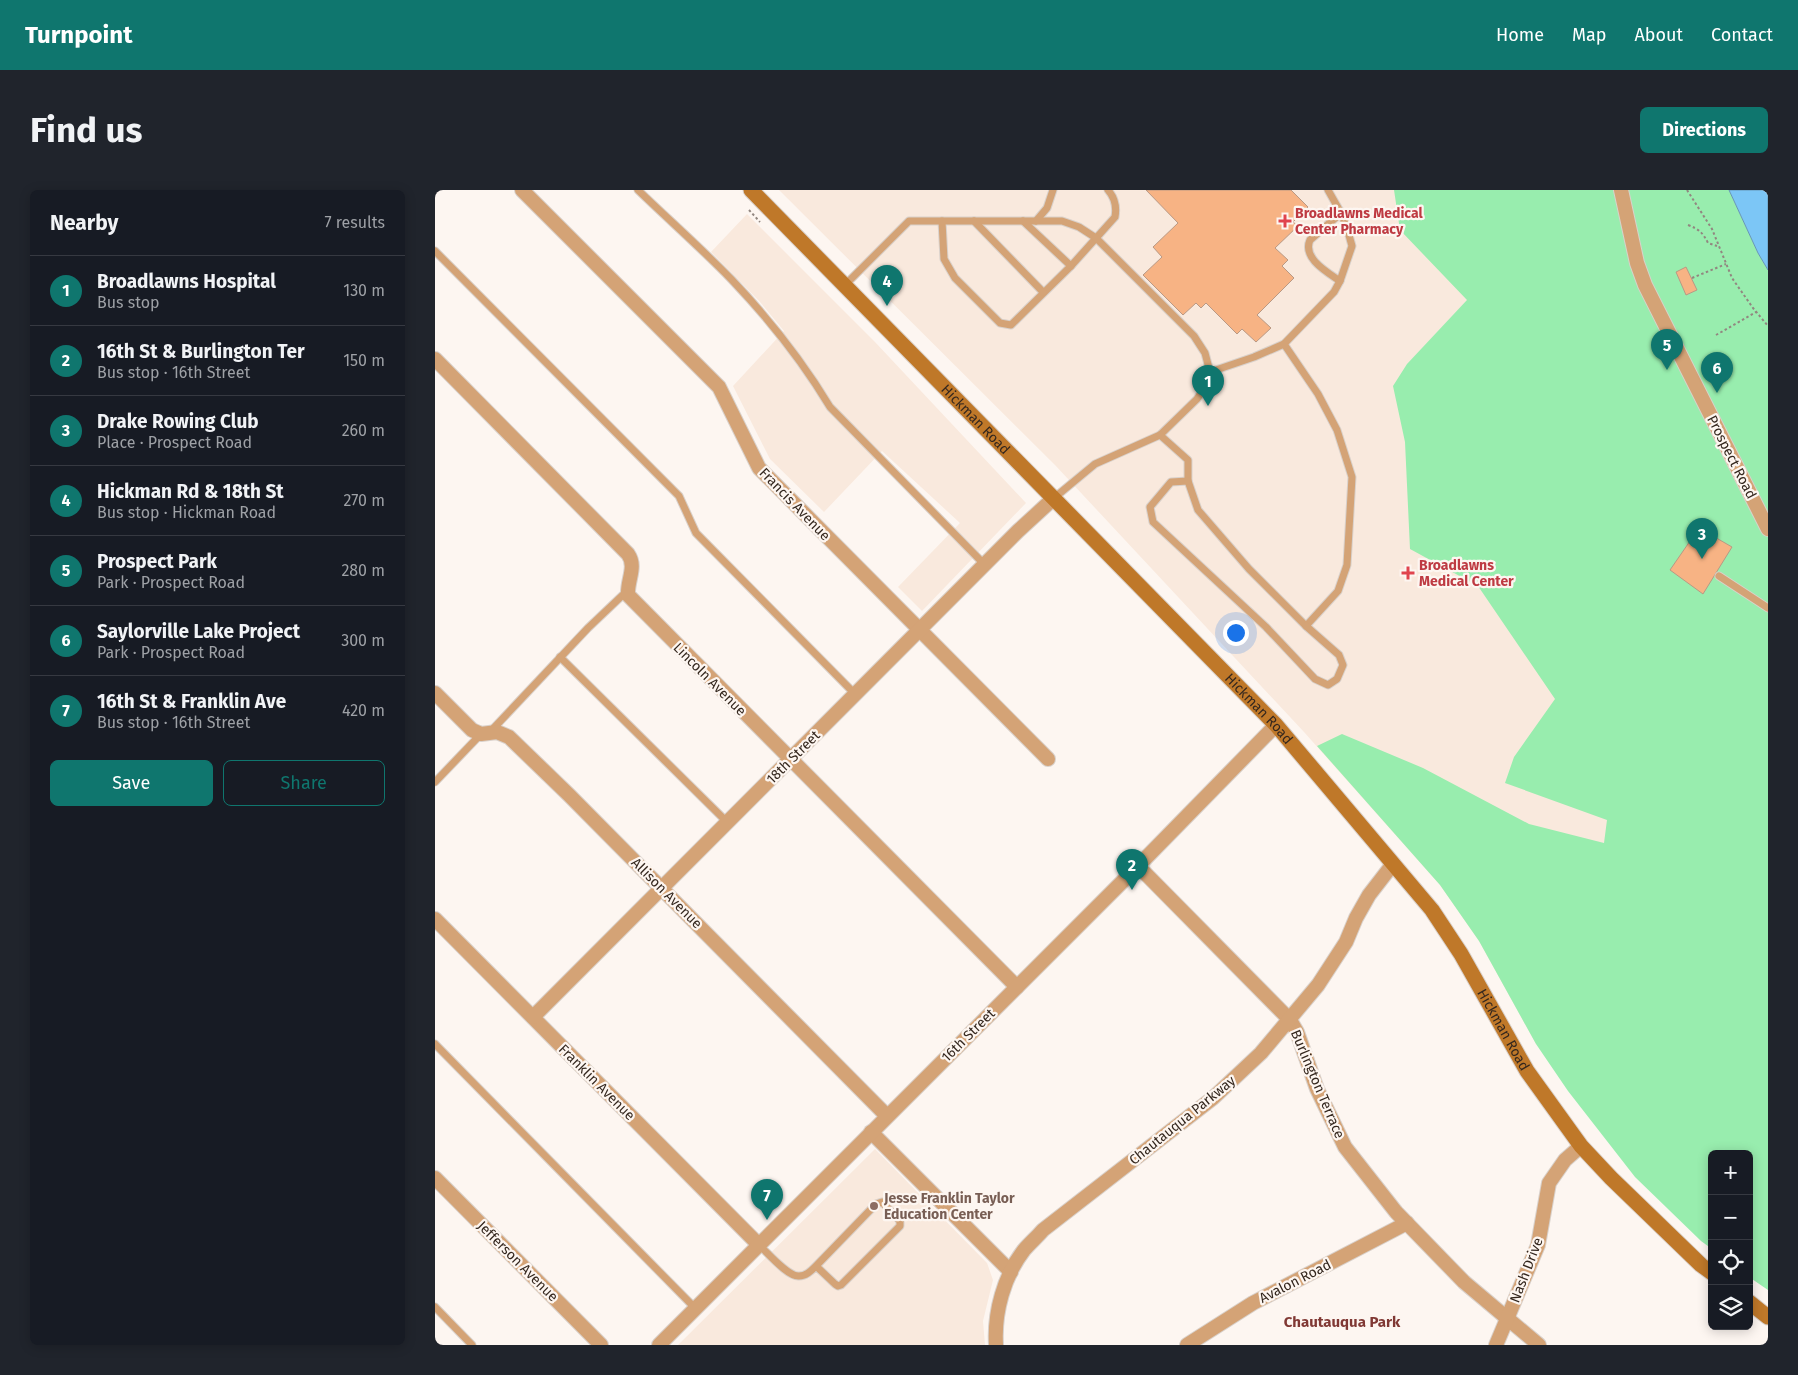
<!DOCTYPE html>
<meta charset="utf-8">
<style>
body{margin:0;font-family:"Fira Sans",sans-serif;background:#20242c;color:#f1f3f6}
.controls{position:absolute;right:15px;bottom:15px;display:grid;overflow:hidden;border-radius:8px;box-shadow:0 2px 12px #0003}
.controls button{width:45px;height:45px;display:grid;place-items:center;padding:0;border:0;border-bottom:1px solid #363941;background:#171b24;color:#f1f3f6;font:25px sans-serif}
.you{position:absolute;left:800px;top:442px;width:18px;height:18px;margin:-12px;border:4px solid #fff;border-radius:50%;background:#1a73e8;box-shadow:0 0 0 8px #1a73e833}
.badge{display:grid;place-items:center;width:32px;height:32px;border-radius:50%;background:#0f766e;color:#fff;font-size:16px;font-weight:700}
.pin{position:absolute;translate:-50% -41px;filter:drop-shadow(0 1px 2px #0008)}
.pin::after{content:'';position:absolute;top:26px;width:18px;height:15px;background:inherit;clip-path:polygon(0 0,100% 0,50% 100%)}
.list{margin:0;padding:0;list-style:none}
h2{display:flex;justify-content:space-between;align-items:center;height:65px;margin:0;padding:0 20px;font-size:21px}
h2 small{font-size:16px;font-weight:400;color:#9ea1a6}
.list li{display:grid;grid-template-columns:32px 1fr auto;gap:15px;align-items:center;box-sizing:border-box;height:70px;padding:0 20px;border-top:1px solid #363941}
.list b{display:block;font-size:19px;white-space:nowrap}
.list p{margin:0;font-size:16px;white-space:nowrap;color:#9ea1a6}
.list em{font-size:16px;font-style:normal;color:#9ea1a6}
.actions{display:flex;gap:10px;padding:15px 20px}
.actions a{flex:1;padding:11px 0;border:1px solid #0f766e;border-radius:8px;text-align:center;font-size:18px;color:#0f766e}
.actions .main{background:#0f766e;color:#fff}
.icon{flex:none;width:28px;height:28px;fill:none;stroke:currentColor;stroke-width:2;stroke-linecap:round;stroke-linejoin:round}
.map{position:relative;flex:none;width:1333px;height:1155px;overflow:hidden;border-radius:8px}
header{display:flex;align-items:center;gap:30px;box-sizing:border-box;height:70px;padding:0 25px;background:#0f766e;color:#fff}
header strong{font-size:24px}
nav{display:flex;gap:28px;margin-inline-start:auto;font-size:18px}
.intro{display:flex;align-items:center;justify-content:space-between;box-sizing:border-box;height:120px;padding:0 30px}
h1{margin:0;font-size:35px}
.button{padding:12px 22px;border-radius:8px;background:#0f766e;color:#fff;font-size:18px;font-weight:700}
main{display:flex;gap:30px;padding:0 30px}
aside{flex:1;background:#171b24;border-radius:8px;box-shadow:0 2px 12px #0003}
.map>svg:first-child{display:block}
</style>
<header>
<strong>Turnpoint</strong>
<nav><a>Home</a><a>Map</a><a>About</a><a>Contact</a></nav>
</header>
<div class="intro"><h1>Find us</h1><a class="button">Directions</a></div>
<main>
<aside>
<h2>Nearby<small>7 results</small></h2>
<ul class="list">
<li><span class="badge">1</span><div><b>Broadlawns Hospital</b><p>Bus stop</p></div><em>130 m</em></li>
<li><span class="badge">2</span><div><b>16th St &amp; Burlington Ter</b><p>Bus stop · 16th Street</p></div><em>150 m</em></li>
<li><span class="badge">3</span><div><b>Drake Rowing Club</b><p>Place · Prospect Road</p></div><em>260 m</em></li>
<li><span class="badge">4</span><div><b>Hickman Rd &amp; 18th St</b><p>Bus stop · Hickman Road</p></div><em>270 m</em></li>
<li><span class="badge">5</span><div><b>Prospect Park</b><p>Park · Prospect Road</p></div><em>280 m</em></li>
<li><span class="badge">6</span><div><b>Saylorville Lake Project</b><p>Park · Prospect Road</p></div><em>300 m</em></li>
<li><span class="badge">7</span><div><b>16th St &amp; Franklin Ave</b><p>Bus stop · 16th Street</p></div><em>420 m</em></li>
</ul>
<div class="actions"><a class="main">Save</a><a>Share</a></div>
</aside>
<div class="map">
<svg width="1333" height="1155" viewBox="0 0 1333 1155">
<rect width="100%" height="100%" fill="#fdf6f1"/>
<g fill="#f9e9dd">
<polygon points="344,0 1120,0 1333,490 1138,839 1101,854 1044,751 1005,695 869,542 620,275"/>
<polygon points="312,24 440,152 591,313 487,421 463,397 525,333 447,261 389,322 335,269 298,196 349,141 325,112 276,62"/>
<polygon points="440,959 552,1073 558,1090 548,1131 550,1155 243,1155"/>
</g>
<polygon fill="#98edae" points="959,0 1294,0 1323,63 1333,80 1333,1100 1314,1087 1314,964 1277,964 1277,1059 1266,1051 1200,987 1133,901 1101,854 1044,751 1005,695 882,556 907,544 988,578 1094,634 1169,653 1172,630 1070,593 1079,567 1120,509 1043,396 975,359 970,252 958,196 972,174 1032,110 965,40"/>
<polygon fill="#7cc6f6" stroke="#6696b5" points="1294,0 1333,0 1333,80 1323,63"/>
<g fill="#f7b384" stroke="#b99984">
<polygon points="711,0 856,0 873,17 858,32 863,36 840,58 853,70 847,76 859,88 822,125 836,138 821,152 807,139 802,144 771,113 766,118 761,113 748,125 708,85 727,67 718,57 743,33"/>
<polygon points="1251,77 1262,100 1251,105 1241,82"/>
<polygon points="1264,338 1297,357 1268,404 1235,380"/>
</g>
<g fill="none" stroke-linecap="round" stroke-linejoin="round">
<g stroke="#d9d1cb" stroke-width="9">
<g id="lane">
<path d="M203,0C234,30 267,59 297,90C334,129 368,172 395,217L549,374"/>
<path d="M507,31L509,69L520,88L565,133L576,135L636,76L680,27C682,16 680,8 673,0"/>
<polyline points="539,31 608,102"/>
<polyline points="588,31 636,76"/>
<polyline points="601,31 612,18 618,0"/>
<polyline points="0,61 244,306 261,343 420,504"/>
<path d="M905,91C892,82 867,68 875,50L906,23"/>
<polyline points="410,95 474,31 627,31 644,37 661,48 759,146 770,163 775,182 770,197 762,209 725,245 660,274 619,308"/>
<polyline points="775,182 819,167 849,154 899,102 905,91 917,56 912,38 906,23 893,0"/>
<polyline points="725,245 753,270 753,291 763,320 814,379 871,436 903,401 912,375 917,287 902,240 883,204 849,154"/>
<polyline points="753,291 736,292 715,317 718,332 831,437 880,489 893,495 902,489 908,475 904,465 871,436"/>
<polyline points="1284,386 1333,418"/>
<polyline points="125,467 292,632"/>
<polyline points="55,542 153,438 192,401"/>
<polyline points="0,592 46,544"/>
<polyline points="0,854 260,1118"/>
<path d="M324,1055C333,1063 353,1087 364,1086C371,1086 376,1081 381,1076L441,1014L447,1012L465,1031V1036L406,1095L403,1096L400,1094L381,1076"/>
<polyline points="0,1117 37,1155"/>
</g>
</g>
<g stroke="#d9d1cb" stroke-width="16">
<g id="street">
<polyline points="87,0 284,197 324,278 613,569"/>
<polyline points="1186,0 1202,73 1210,95 1333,339"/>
<path d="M0,169L193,364C202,377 192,390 193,405L582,797"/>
<polyline points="0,503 37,540 46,544 62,542 74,547 134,605 452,926"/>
<polyline points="703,676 855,830 862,842 882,899 910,957 961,1022 1029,1092 1104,1155"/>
<polyline points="0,729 324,1055"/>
<polyline points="98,827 583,341 619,308"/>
<polyline points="436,942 576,1082"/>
<polyline points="0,988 166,1155"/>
<polyline points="224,1155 703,676 841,535"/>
<path d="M561,1155C559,1122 569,1086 589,1060C595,1053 602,1047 608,1040L778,908L826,863L883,795L911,752L921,728L934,705L958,674"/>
<polyline points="752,1155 818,1113 972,1033"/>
<polyline points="1061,1155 1103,1055 1114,993 1130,970 1146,956"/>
</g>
</g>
<g stroke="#d9d1cb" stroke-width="17">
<g id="secondary">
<path id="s1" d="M316,0L841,535L997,720L1026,764L1092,881L1146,956L1176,988L1266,1075L1277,1083"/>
<polyline points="1314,1112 1333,1127"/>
</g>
</g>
<g stroke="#928780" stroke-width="2" stroke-dasharray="2.5 2.5" stroke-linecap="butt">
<polyline points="1252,0 1277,39 1297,88 1318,118 1333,136"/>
<polyline points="314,20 325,32"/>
<path d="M1253,35C1264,39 1268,43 1273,53L1282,56"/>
<polyline points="1257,88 1291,74"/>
<polyline points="1281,145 1321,122"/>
</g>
<use href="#lane" stroke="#d4a376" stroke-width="7"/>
<use href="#street" stroke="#d4a376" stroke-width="14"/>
<use href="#secondary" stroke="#bf7829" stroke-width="15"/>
</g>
<g fill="#e0444e" stroke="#fdf6f1" stroke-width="2">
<path d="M847.5 23.5h5v5h5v5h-5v5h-5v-5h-5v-5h5z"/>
<path d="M970.5 375.5h5v5h5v5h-5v5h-5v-5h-5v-5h5z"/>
</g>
<circle fill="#8d6e63" stroke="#fdf6f1" stroke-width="2" cx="439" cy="1016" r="5"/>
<g text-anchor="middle" stroke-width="4.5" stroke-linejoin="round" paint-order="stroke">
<g font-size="14" font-weight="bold" fill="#be3a42" stroke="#fdf6f1" text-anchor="start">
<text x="860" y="28">Broadlawns Medical<tspan x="860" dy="16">Center Pharmacy</tspan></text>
<text x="984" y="380">Broadlawns<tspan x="984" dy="16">Medical Center</tspan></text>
</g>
<g font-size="14" fill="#34271e" stroke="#fdf6f1">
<text dy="5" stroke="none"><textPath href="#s1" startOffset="321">Hickman Road</textPath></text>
<text transform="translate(1297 267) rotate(63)" y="5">Prospect Road</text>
<text transform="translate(360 314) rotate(46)" y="5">Francis Avenue</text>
<text transform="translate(275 489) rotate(45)" y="5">Lincoln Avenue</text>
<text dy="5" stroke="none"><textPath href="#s1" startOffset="726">Hickman Road</textPath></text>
<text transform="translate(358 567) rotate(-45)" y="5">18th Street</text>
<text transform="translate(232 703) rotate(45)" y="5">Allison Avenue</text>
<text dy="5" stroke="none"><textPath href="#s1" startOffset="1131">Hickman Road</textPath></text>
<text transform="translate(533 845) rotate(-45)" y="5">16th Street</text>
<text transform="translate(162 892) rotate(45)" y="5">Franklin Avenue</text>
<text transform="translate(883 894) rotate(67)" y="5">Burlington Terrace</text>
<text transform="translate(747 930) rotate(-39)" y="5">Chautauqua Parkway</text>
<text transform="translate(83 1071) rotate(45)" y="5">Jefferson Avenue</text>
<text transform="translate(1091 1080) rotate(-69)" y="5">Nash Drive</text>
<text transform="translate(860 1091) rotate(-27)" y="5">Avalon Road</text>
</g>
<g font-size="14" font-weight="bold" fill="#785e54" stroke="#fdf6f1" text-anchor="start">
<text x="449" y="1013">Jesse Franklin Taylor<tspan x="449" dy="16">Education Center</tspan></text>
</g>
<g font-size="15" font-weight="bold" fill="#803834" stroke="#fdf6f1">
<text x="907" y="1137">Chautauqua Park</text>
</g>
</g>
</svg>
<div class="controls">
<button>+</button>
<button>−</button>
<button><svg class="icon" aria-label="locate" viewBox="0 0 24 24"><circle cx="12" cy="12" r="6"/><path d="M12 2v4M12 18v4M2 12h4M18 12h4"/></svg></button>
<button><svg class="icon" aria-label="layers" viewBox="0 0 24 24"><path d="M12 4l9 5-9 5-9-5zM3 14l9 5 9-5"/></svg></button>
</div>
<div class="you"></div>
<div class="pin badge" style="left:773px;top:216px">1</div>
<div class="pin badge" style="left:697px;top:700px">2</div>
<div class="pin badge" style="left:1267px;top:369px">3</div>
<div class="pin badge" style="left:452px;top:116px">4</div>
<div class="pin badge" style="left:1232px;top:180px">5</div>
<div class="pin badge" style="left:1282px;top:203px">6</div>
<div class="pin badge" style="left:332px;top:1030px">7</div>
</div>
</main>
